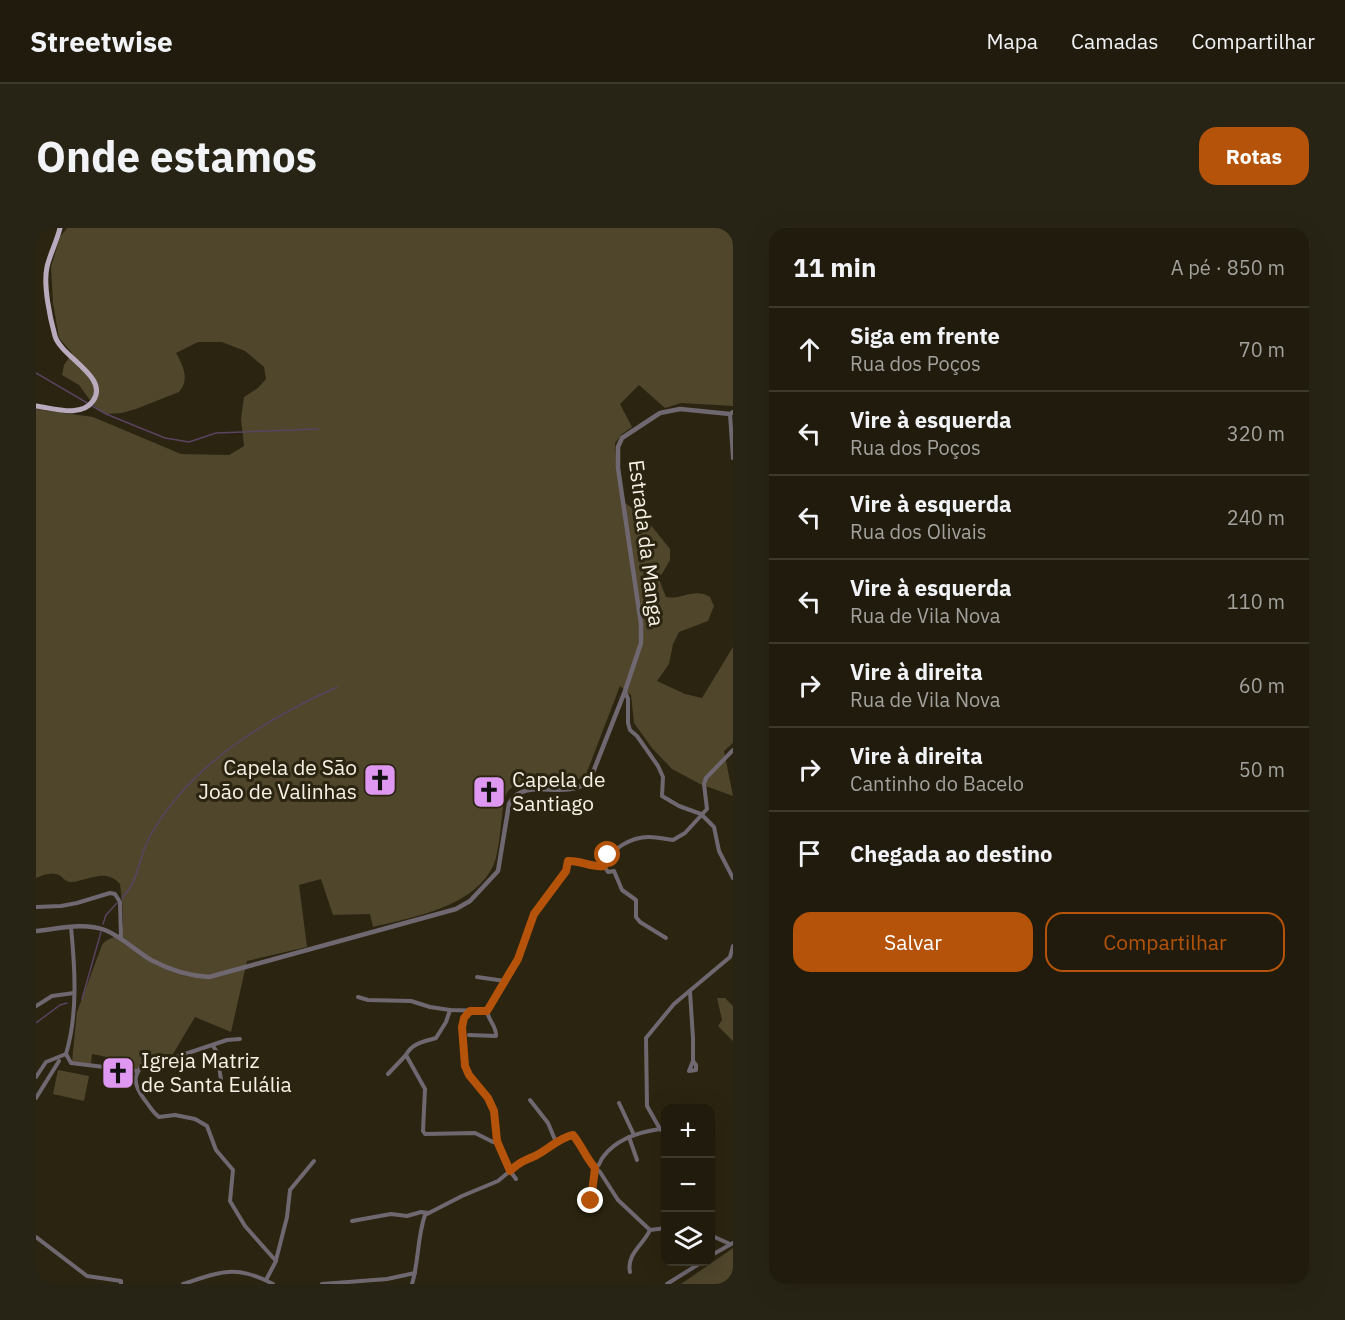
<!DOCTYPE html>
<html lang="pt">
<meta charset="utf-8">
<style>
body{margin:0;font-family:"IBM Plex Sans",sans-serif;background:#282415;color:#f1f3f6}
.controls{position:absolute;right:18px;bottom:18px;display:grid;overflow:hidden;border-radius:12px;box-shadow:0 6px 24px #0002}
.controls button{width:54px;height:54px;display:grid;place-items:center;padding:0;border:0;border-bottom:2px solid #3d392d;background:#201b0c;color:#f1f3f6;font:30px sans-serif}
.stop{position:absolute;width:18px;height:18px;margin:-14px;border:4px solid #b45309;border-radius:50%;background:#fff}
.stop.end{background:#b45309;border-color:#fff;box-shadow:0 2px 6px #0008}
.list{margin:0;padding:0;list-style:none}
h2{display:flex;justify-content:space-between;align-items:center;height:78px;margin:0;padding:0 24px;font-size:26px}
h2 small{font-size:20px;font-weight:400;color:#a2a19d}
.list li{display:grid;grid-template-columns:39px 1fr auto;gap:18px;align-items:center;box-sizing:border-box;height:84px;padding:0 24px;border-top:2px solid #3d392d}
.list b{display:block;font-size:22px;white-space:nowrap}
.list p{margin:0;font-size:20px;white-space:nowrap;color:#a2a19d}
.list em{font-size:20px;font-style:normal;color:#a2a19d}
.actions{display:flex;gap:12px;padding:18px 24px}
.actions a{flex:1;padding:14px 0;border:2px solid #b45309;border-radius:18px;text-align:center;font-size:21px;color:#b45309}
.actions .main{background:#b45309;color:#fff}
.icon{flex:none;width:33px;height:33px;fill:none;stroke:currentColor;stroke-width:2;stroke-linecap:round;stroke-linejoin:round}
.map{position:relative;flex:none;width:697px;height:1056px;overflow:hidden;border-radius:18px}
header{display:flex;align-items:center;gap:36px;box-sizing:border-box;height:84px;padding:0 30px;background:#201b0c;border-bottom:2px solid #3d392d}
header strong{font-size:28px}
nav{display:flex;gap:33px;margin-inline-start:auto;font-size:21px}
.intro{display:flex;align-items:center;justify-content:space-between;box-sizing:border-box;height:144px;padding:0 36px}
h1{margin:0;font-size:42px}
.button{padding:15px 27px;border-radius:18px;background:#b45309;color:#fff;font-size:21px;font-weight:700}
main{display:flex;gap:36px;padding:0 36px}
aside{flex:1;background:#201b0c;border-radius:18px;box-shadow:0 6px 24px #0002}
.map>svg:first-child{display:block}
</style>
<header>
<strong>Streetwise</strong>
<nav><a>Mapa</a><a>Camadas</a><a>Compartilhar</a></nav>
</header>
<div class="intro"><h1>Onde estamos</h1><a class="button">Rotas</a></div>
<main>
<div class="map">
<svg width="697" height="1056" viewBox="0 0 697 1056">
<rect width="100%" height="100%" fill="#2b2410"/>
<g fill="#4f462c">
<path d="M31,0H697V178L645,175L629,180L603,157L584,176L596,199L586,206L579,215L581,245L588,274L609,290L634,321V332L623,351L630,369C645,372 659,359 674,369L678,378L672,393L643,404L637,416L633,436L621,453L649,466L666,470L697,419V515L688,523L697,568L664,556L636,541L616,520L598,495L595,467L584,458L549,549L522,557L479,556L472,563L468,571C466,586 463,625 458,636C439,679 378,689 337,699L334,686L297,687L285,651L263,657L271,719L211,733L195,804L159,789L137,826L111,827L101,841L71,838V829L56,826L55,836L36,834L41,784L66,717C71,710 77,711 83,706C91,699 85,667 84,656C70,639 51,653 35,654C29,654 28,650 23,647C16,644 6,647 0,650V181L57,189L145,226L193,227L208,218L205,191L208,169L222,160L230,151L228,139L209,123L186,114H162L140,125C147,137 154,152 143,164L100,181L86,185L70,186L61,182L43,157L26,147L28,137L36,125L23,110L17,75L15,39L24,9Z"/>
<polygon points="681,770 689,770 697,778 697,813 682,798 686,792"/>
<polygon points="22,842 53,848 48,873 17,866"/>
<polygon points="697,1020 697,1056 645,1056"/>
</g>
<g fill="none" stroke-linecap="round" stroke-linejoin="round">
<g stroke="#5a4361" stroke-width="1.5">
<polyline points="0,145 70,186 129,210 153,214 180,205 282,201"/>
<path d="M86,670C104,651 102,630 114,608C154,537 228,492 301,459"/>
<polyline points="67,696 70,687 81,675"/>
<polyline points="46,771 65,704"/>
<polyline points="0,795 24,777 31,775"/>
<polyline points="687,1056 697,1048"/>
</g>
<g stroke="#6f6871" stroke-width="4">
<polyline points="694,186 697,230"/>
<polyline points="589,463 592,471 592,495 594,502 601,508 622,538 627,549 626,568 643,578 665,586 678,599 683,623 697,650"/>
<polyline points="568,638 572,644 578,643 586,662 600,672 600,689 604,694 630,710"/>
<polyline points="0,679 25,678 41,675 74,665 79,666 84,674 85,711"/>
<path d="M35,699C39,740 42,786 30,826L35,835L101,843"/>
<polyline points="441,749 469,753"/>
<polyline points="654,764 657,810 657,833 653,843 660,842 660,837 657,833"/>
<path d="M322,769L332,772L375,773L394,779L414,782L451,783L482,731L498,686L530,643L532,633C545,632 555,640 568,638C574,621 595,609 613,609C621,609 629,611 637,612L649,605L671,581L668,556L670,550L697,522"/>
<polyline points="0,778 16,768 38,765"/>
<path d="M414,782L410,794L400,810C387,814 376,815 370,827L389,861L387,903L389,906L439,905L457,914L461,913"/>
<path d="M433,807L460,808C461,799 452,792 451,783"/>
<path d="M204,811L191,812L140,829H112C99,846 94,852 108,871C113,877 116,884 123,889L139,887L159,891L171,898L180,922L197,942L194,973L209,998L240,1033L230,1052"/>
<polyline points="177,818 181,824 186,859"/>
<polyline points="352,846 370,827"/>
<polyline points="0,849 10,834 30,826"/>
<polyline points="0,870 23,833"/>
<polyline points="494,872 512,895 520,914"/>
<polyline points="583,875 598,907"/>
<polyline points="624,901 611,878 610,810 638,776 694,729 697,718"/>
<polyline points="624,901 630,905"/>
<polyline points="593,909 601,932"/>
<path d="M559,940C565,937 563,934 567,929C580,911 603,904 624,901"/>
<path d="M480,951L474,943C482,935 489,932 499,928C512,922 522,910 537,907L546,918L553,934L564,944L582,972L614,1002L630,1000"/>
<polyline points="552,982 559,940"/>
<polyline points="316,993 355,986 371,988 385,984 393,985"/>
<polyline points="674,1007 694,1016"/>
<polyline points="0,1009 51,1048 85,1053 85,1056"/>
<polyline points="674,1028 697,1015"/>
<polyline points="240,1032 251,989 254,962 278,933"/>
<path d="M594,1044C590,1026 608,1016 614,1002"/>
<path d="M147,1056C184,1044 200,1036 237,1056"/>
<polyline points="286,1056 351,1051 379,1045"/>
<path d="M376,1056C383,1033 381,1010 389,987L426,968L462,953L474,943L461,913L458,883L452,870L433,847L429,838L426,799L428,790L434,783"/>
<polyline points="631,1056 666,1034"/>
</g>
<path stroke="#6f6871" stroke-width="4.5" d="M0,703C22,701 47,694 69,702C86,709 100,723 115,732C132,741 154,748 173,749L420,681L434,673L462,643L473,576C489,546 529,575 554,552L589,463L605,415V396L582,240V219L586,210L624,185L644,181L694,186L697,184"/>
<path stroke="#b9abbd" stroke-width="5" d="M0,178C17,180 45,190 57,173C74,149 25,129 19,108C14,90 7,57 11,39C14,26 21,13 24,0"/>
</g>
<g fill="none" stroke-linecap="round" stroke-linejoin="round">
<path stroke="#b45309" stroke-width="8" d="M555,973L559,940C550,930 546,918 537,907C522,910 512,922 499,928C489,932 482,935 474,943L461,913L458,883L452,870L433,847L429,838L426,799L428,790L434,783H451L482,731L498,686L530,643L532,633C545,632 555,640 568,638L572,627"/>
</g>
<defs>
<g id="church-square" transform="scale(1.725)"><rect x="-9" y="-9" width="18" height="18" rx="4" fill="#df98f1" stroke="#2b2410"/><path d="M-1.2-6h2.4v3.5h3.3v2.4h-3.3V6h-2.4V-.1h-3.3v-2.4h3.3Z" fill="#111"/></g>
</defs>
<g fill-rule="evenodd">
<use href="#church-square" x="344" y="552"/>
<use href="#church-square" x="453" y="564"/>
<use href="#church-square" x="82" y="845"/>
</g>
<g text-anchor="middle" stroke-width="6" stroke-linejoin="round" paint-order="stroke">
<g font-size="21" fill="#f6f1e5" stroke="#2b2410">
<text transform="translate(610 315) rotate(83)" y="7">Estrada da Manga</text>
</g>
<g font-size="21" fill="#f6f1e5" stroke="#2b2410" text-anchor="start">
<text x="321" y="547" text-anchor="end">Capela de São<tspan x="321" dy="24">João de Valinhas</tspan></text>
<text x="476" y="559">Capela de<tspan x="476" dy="24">Santiago</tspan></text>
<text x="105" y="840">Igreja Matriz<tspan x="105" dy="24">de Santa Eulália</tspan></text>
</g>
</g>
</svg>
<div class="controls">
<button>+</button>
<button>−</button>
<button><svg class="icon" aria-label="layers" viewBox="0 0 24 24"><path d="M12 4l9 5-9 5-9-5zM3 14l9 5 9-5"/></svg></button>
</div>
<div class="stop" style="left:572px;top:627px"></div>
<div class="stop end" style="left:555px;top:973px"></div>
</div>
<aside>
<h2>11 min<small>A pé · 850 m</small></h2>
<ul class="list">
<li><svg class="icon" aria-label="ahead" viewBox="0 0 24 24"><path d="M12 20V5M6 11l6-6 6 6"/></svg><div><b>Siga em frente</b><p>Rua dos Poços</p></div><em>70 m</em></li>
<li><svg class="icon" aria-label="left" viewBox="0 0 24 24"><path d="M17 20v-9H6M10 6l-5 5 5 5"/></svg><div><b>Vire à esquerda</b><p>Rua dos Poços</p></div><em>320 m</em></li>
<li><svg class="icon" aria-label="left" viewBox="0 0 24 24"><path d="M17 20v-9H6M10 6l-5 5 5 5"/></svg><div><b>Vire à esquerda</b><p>Rua dos Olivais</p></div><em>240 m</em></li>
<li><svg class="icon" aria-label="left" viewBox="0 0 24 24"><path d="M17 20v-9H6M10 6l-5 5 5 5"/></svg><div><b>Vire à esquerda</b><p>Rua de Vila Nova</p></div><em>110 m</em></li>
<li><svg class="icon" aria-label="right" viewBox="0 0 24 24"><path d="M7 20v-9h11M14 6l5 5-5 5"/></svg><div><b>Vire à direita</b><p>Rua de Vila Nova</p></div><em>60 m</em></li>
<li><svg class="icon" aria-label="right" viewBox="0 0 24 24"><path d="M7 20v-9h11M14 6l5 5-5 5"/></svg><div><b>Vire à direita</b><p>Cantinho do Bacelo</p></div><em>50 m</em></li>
<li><svg class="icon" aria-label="arrive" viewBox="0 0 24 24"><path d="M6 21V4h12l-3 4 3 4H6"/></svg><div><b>Chegada ao destino</b></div></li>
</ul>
<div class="actions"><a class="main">Salvar</a><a>Compartilhar</a></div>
</aside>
</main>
